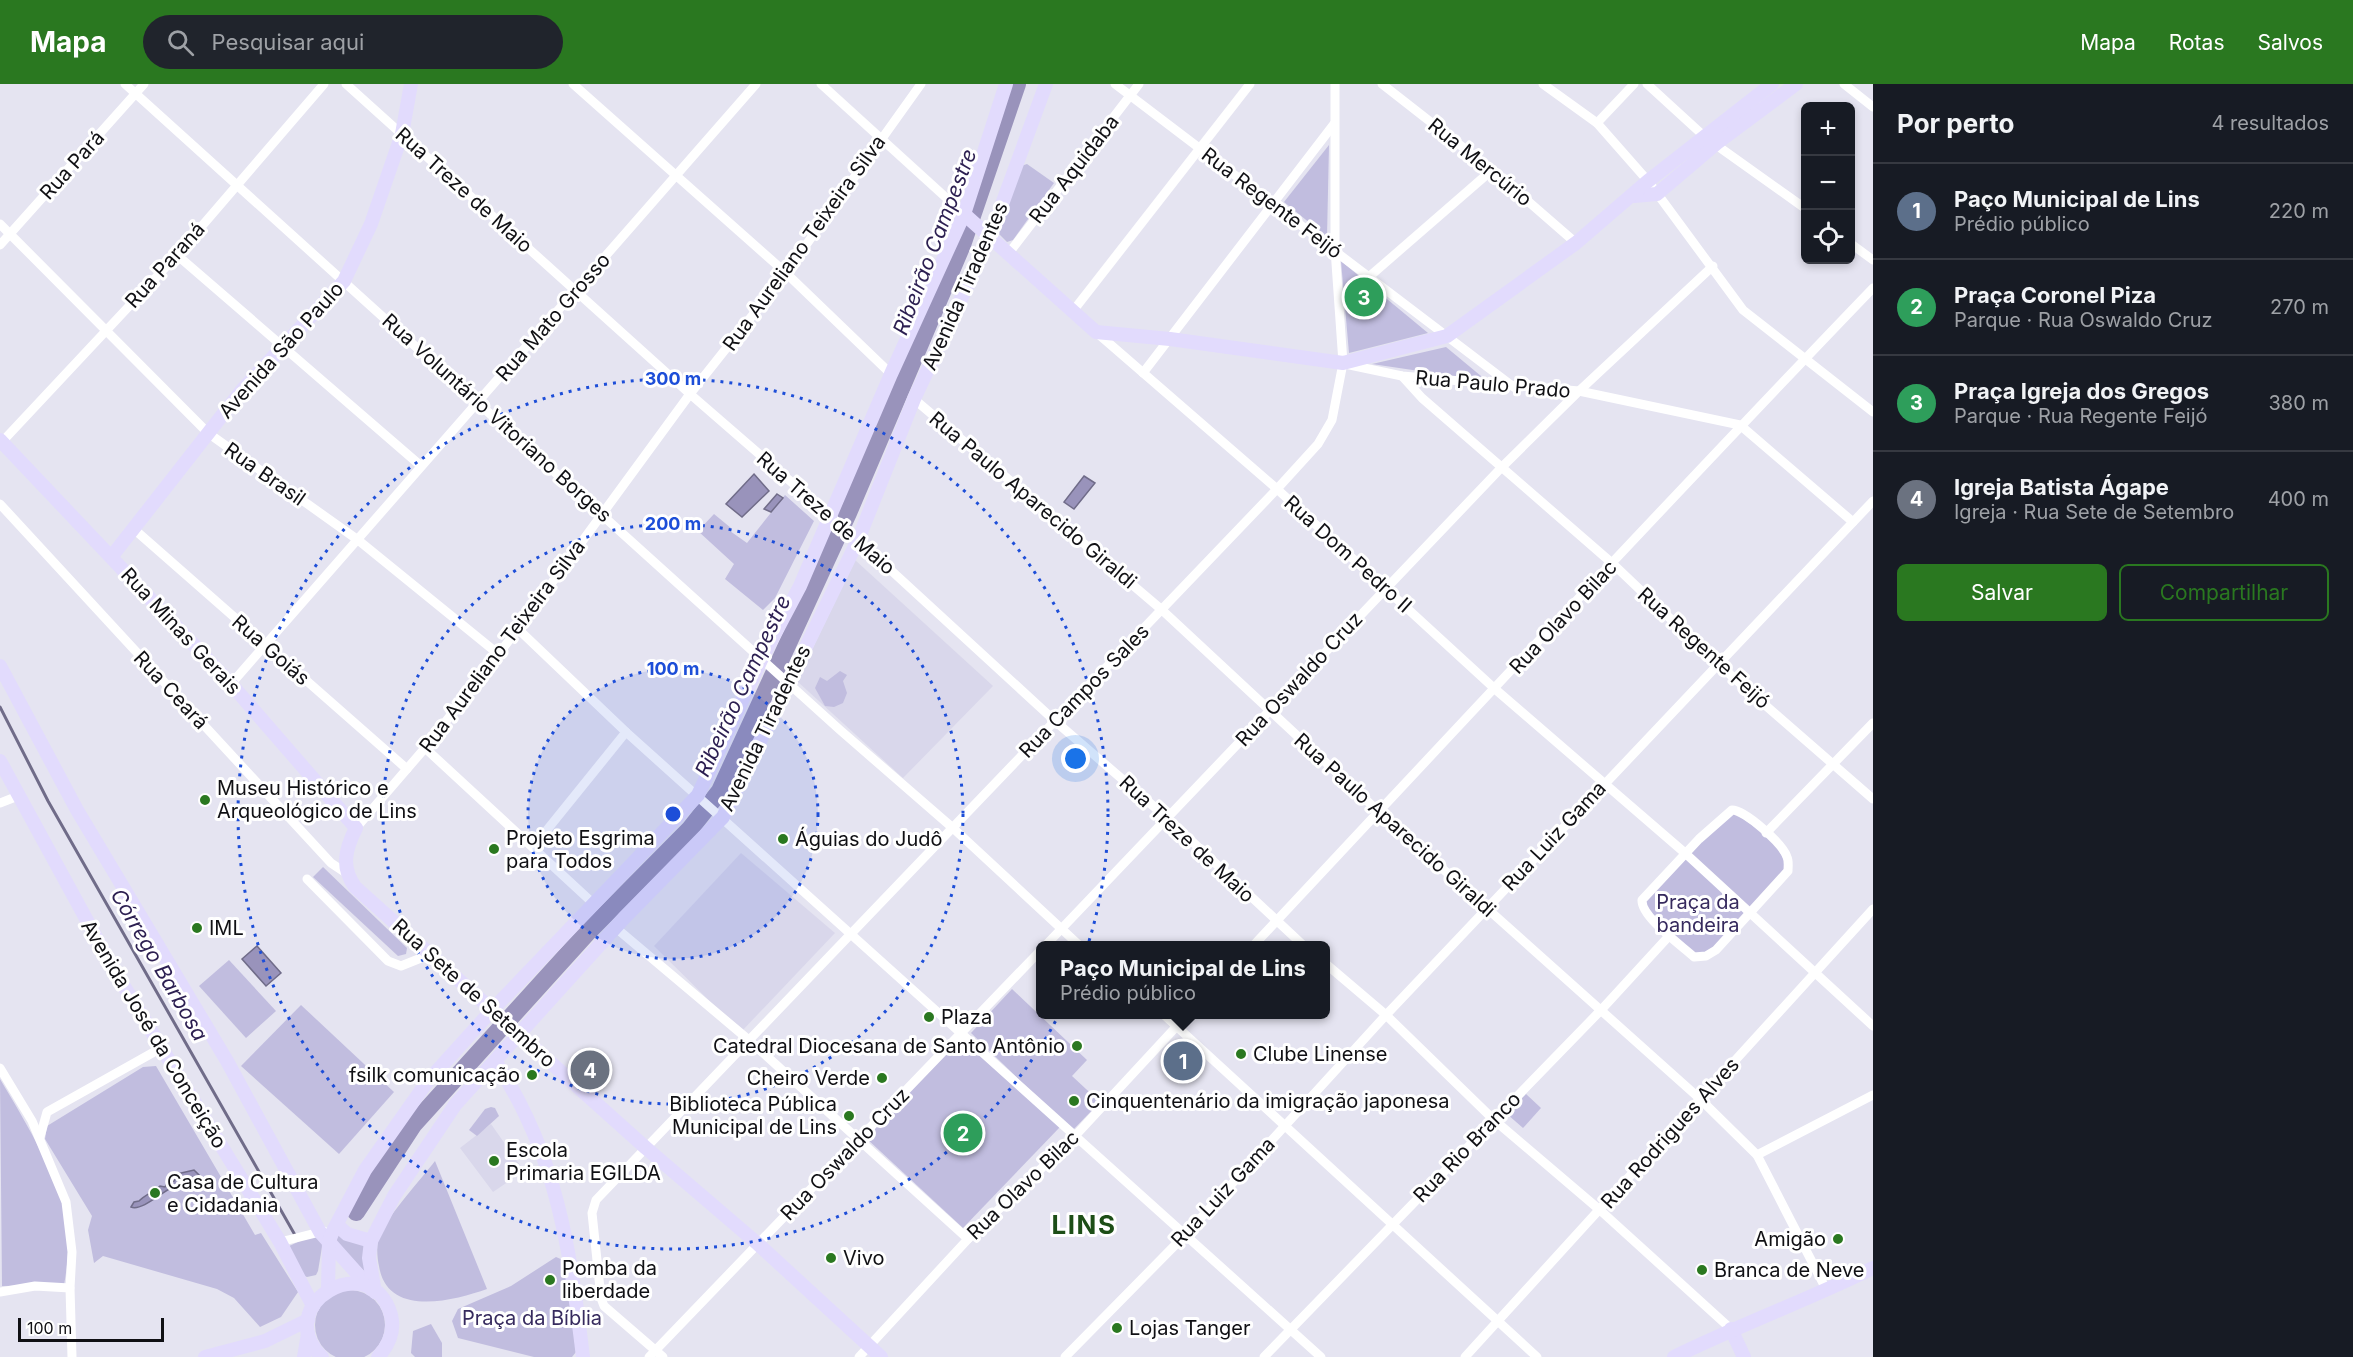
<!DOCTYPE html>
<html lang="pt">
<meta charset="utf-8">
<style>
body{margin:0;font-family:Inter,sans-serif;background:#20242c;color:#f1f3f6}
.controls{position:absolute;right:18px;top:18px;display:grid;overflow:hidden;border-radius:9px;box-shadow:0 3px 9px #0003}
.controls button{width:54px;height:54px;display:grid;place-items:center;padding:0;border:0;border-bottom:2px solid #363941;background:#171b24;color:#f1f3f6;font:30px sans-serif}
.scale{position:absolute;left:18px;bottom:15px;width:146px;box-sizing:border-box;padding-left:6px;border:3px solid #101014;border-top:0;font-size:16px;line-height:21px;white-space:nowrap;color:#101014;-webkit-text-stroke:4px #fff;paint-order:stroke}
.you{position:absolute;left:1076px;top:675px;width:21px;height:21px;margin:-15px;border:4px solid #fff;border-radius:50%;background:#1a73e8;box-shadow:0 0 0 9px #1a73e833}
.badge{display:grid;place-items:center;width:39px;height:39px;border-radius:50%;background:#2a7820;color:#fff;font-size:20px;font-weight:700}
.pin{position:absolute;translate:-50% -50%;border:3px solid #fff;box-shadow:0 2px 6px #0006}
.popup{position:absolute;left:1036px;top:857px;width:294px;height:78px;box-sizing:border-box;display:grid;place-content:center;border-radius:9px;background:#171b24;filter:drop-shadow(0 2px 4px #0005);font-size:20px;white-space:nowrap;color:#9ea1a6}
.popup b{font-size:22px;color:#f1f3f6}
.popup::after{content:'';position:absolute;left:50%;top:100%;margin-left:-12px;border:12px solid transparent;border-top-color:#171b24}
.list{margin:0;padding:0;list-style:none}
h2{display:flex;justify-content:space-between;align-items:center;height:78px;margin:0;padding:0 24px;font-size:26px}
h2 small{font-size:20px;font-weight:400;color:#9ea1a6}
.list li{display:grid;grid-template-columns:39px 1fr auto;gap:18px;align-items:center;box-sizing:border-box;height:96px;padding:0 24px;border-top:2px solid #363941}
.list b{display:block;font-size:22px;white-space:nowrap}
.list p{margin:0;font-size:20px;white-space:nowrap;color:#9ea1a6}
.list em{font-size:20px;font-style:normal;color:#9ea1a6}
.actions{display:flex;gap:12px;padding:18px 24px}
.actions a{flex:1;padding:14px 0;border:2px solid #2a7820;border-radius:9px;text-align:center;font-size:21px;color:#2a7820}
.actions .main{background:#2a7820;color:#fff}
.icon{flex:none;width:33px;height:33px;fill:none;stroke:currentColor;stroke-width:2;stroke-linecap:round;stroke-linejoin:round}
.map{position:relative;flex:none;width:1873px;height:1273px;overflow:hidden}
header{display:flex;align-items:center;gap:36px;box-sizing:border-box;height:84px;padding:0 30px;background:#2a7820;color:#fff}
header strong{font-size:28px}
nav{display:flex;gap:33px;margin-inline-start:auto;font-size:21px}
.search{width:420px;height:54px;background:#20242c;display:flex;align-items:center;gap:15px;box-sizing:border-box;padding:0 21px;border-radius:33px;color:#9ea1a6;font-size:22px}
main{display:flex}
aside{flex:1;background:#171b24}
.map>svg:first-child{display:block}
</style>
<header>
<strong>Mapa</strong>
<div class="search"><svg class="icon" aria-label="search" viewBox="0 0 24 24"><circle cx="10" cy="10" r="6"/><path d="M15 15l6 6"/></svg>Pesquisar aqui</div>
<nav><a>Mapa</a><a>Rotas</a><a>Salvos</a></nav>
</header>
<main>
<div class="map">
<svg width="1873" height="1273" viewBox="0 0 1873 1273">
<rect width="100%" height="100%" fill="#e5e4f1"/>
<g fill="#d9d7eb">
<polygon points="855,476 993,602 903,694 797,597"/>
<polygon points="741,769 835,849 741,948 654,862"/>
<polygon points="491,1040 524,1087 493,1108 460,1064"/>
</g>
<g fill="#c1bddf">
<polygon points="1329,61 1327,153 1284,118"/>
<polygon points="1027,80 1054,99 1013,156 1007,158 999,150 1021,82"/>
<polygon points="1341,177 1428,249 1349,269"/>
<polygon points="1446,263 1487,297 1372,280"/>
<polygon points="785,411 814,437 775,514 763,526 725,495 734,480 698,447 714,430 731,444 730,447 747,459"/>
<polygon points="840,587 847,591 843,597 847,609 843,619 834,623 825,622 815,604 820,593 827,597"/>
<polygon points="1732,727 1773,756 1787,781 1750,827 1687,769"/>
<polygon points="1685,771 1749,829 1716,865 1695,872 1649,831 1642,816"/>
<polygon points="323,783 407,864 406,870 398,872 313,793"/>
<polygon points="229,876 276,927 246,954 199,902"/>
<polygon points="1012,905 1087,976 1072,992 1100,1018 1072,1047 971,949"/>
<polygon points="301,921 394,1008 339,1070 241,982"/>
<polygon points="963,952 1060,1043 963,1144 866,1054"/>
<polygon points="156,982 255,1151 261,1149 298,1208 281,1233 260,1243 234,1214 217,1205 103,1172 94,1179 88,1146 92,1132 45,1055 47,1042 143,983"/>
<path d="M0,995C25,1037 65,1102 68,1150C69,1167 67,1185 64,1201L2,1202Z"/>
<polygon points="1526,1010 1541,1024 1523,1044 1507,1030"/>
<polygon points="491,1023 495,1024 499,1032 477,1052 469,1046 485,1025"/>
<path d="M435,1077L487,1205C453,1217 387,1234 379,1182C377,1173 376,1159 380,1150C387,1133 422,1094 435,1077Z"/>
<polygon points="317,1149 323,1157 318,1187 316,1191 307,1193 302,1191 285,1164"/>
<polygon points="338,1151 366,1160 365,1188 337,1159 335,1155"/>
<polygon points="556,1173 563,1176 566,1183 576,1268 572,1273 534,1273 458,1254 452,1237 458,1225 511,1202"/>
<circle cx="350" cy="1241" r="35"/>
<polygon points="431,1240 442,1259 442,1273 415,1273 411,1269 413,1247"/>
</g>
<g fill="#9993bb" stroke="#706c89" stroke-width="1.5">
<polygon points="754,390 769,407 742,433 726,420"/>
<polygon points="1084,392 1095,399 1074,425 1064,418"/>
<polygon points="777,410 783,414 771,428 764,425"/>
<polygon points="257,862 281,889 266,902 242,875"/>
<path d="M194,1086L199,1091L196,1093C176,1093 145,1129 131,1123L134,1118L139,1117C146,1110 154,1108 160,1102L165,1103L168,1098L174,1097L177,1090Z"/>
</g>
<g fill="none" stroke-linecap="round" stroke-linejoin="round">
<polyline stroke="#706c89" stroke-width="3" points="0,623 48,717 295,1151"/>
<polyline stroke="#9993bb" stroke-width="18" points="356,1128 413,1041 587,849 690,745 720,707 848,429 962,161 1017,0"/>
<g stroke="#fff" stroke-width="9">
<polyline points="125,0 840,646 954,745 1080,862"/>
<polyline points="346,0 690,310 858,456 1055,637 1166,733 1304,862"/>
<polyline points="573,0 786,189 891,290"/>
<polyline points="821,0 964,130"/>
<polyline points="1115,0 1515,304"/>
<polyline points="1382,0 1492,86 1576,159"/>
<polyline points="1543,0 1597,39 1648,97 1743,226 1873,328"/>
<polyline points="1647,0 1705,53 1806,125"/>
<polyline points="1844,0 1873,23"/>
<polyline points="1597,39 1634,0"/>
<polyline points="0,140 208,349 358,456 497,569"/>
<polyline points="1850,159 1873,176"/>
<polyline points="0,161 144,0"/>
<polyline points="1009,169 1139,0"/>
<polyline points="177,171 421,382"/>
<polyline points="1370,192 1492,86"/>
<polyline points="1073,227 1250,0"/>
<polyline points="1096,248 1277,405 1495,605 1685,769 1873,942"/>
<polyline points="1345,280 1402,292 1579,307 1740,341 1853,438"/>
<polyline points="1143,289 1334,40"/>
<polyline points="1402,292 1422,314 1613,480 1718,580 1873,715"/>
<polyline points="914,315 1162,526 1378,727 1699,1014 1757,1071 1827,1207"/>
<polyline points="0,360 177,171 324,0"/>
<polyline points="0,420 331,779 346,789"/>
<polyline points="135,446 407,685"/>
<polyline points="518,545 626,648 1321,1273"/>
<polyline points="231,600 756,0"/>
<polyline points="425,664 595,821"/>
<polyline points="0,719 18,712"/>
<path d="M1732,726C1745,726 1783,760 1787,773C1789,777 1788,783 1788,787L1716,866L1706,872L1694,873C1681,861 1641,833 1642,816L1699,755Z"/>
<polyline points="356,744 425,664 518,545 690,310 786,189 921,0"/>
<polyline points="1766,749 1873,639"/>
<polyline points="534,762 626,648"/>
<polyline points="307,795 388,877 401,882 431,870"/>
<polyline points="616,844 750,957 968,1155"/>
<polyline points="1045,862 1501,384 1579,307 1713,182"/>
<path d="M1253,862C1459,642 1664,421 1873,204"/>
<polyline points="1326,880 1386,931 1493,1035 1601,1127 1731,1245"/>
<polyline points="1163,930 1537,1273"/>
<polyline points="0,984 32,1037 66,1118 72,1168 70,1204 72,1273"/>
<polyline points="40,1053 47,1028 154,968"/>
<polyline points="1757,1071 1873,1011"/>
<polyline points="280,1158 324,1147"/>
<polyline points="0,1208 35,1202 70,1204"/>
<polyline points="649,1273 1040,867"/>
<polyline points="663,1273 604,1222 601,1214 592,1129 596,1116 1277,405 1318,360 1332,336 1343,279 1335,165 1335,0"/>
<polyline points="859,1273 968,1155 1075,1052 1188,930"/>
<polyline points="1065,1273 1187,1149 1386,931 1873,417"/>
<polyline points="1264,1273 1602,925 1669,852"/>
<polyline points="1465,1273 1873,825"/>
</g>
<g stroke="#e2dbfd" stroke-width="14">
<polyline points="1634,112 1657,110 1717,59 1796,0"/>
<polyline points="964,130 1096,248 1170,255 1343,279 1447,252 1576,159 1648,97 1772,0"/>
<path d="M0,356L231,600L356,744C345,766 341,783 355,803L646,1064L758,1160L881,1273"/>
<polyline points="112,472 242,306 344,197 371,140 402,50 411,0"/>
<polyline points="0,582 77,726 227,977 320,1148 371,1205"/>
<polyline points="0,677 114,886 280,1158 313,1222"/>
<path d="M495,977C557,1070 570,1165 583,1273"/>
<polyline points="337,1141 347,1150 371,1157"/>
<polyline points="328,1206 329,1157 333,1147 365,1086 427,998 493,925 698,711 762,574 800,502 891,290 964,130 1006,0"/>
<polyline points="375,1208 369,1174 371,1157 394,1112 455,1021 624,834 723,733 858,456 914,315 990,153 1046,0"/>
<polyline points="1731,1245 1744,1273"/>
<polyline points="205,1273 265,1257 308,1236"/>
<polyline points="304,1273 308,1250"/>
<path d="M322,1273C269,1221 371,1162 391,1231C395,1247 389,1261 378,1273"/>
<path d="M1674,1273C1739,1241 1808,1216 1873,1184"/>
</g>
</g>
<circle cx="673" cy="730" r="145" fill="#1d4ed8" fill-opacity=".12"/>
<g fill="none" stroke="#1d4ed8" stroke-width="3" stroke-dasharray="3 6">
<circle cx="673" cy="730" r="145"/>
<circle cx="673" cy="730" r="290"/>
<circle cx="673" cy="730" r="435"/>
</g>
<g fill="#2a7820" stroke="#fff" stroke-width="2">
<circle cx="205" cy="716" r="6"/>
<circle cx="783" cy="755" r="6"/>
<circle cx="494" cy="765" r="6"/>
<circle cx="197" cy="844" r="6"/>
<circle cx="929" cy="933" r="6"/>
<circle cx="1077" cy="962" r="6"/>
<circle cx="1241" cy="970" r="6"/>
<circle cx="532" cy="991" r="6"/>
<circle cx="882" cy="994" r="6"/>
<circle cx="1074" cy="1017" r="6"/>
<circle cx="849" cy="1032" r="6"/>
<circle cx="494" cy="1077" r="6"/>
<circle cx="155" cy="1109" r="6"/>
<circle cx="1838" cy="1155" r="6"/>
<circle cx="831" cy="1174" r="6"/>
<circle cx="1702" cy="1186" r="6"/>
<circle cx="550" cy="1196" r="6"/>
<circle cx="1117" cy="1244" r="6"/>
</g>
<g text-anchor="middle" stroke-width="6" stroke-linejoin="round" paint-order="stroke">
<g font-size="20" fill="#101014" stroke="#fff">
<text transform="translate(1480 78) rotate(39)" y="7">Rua Mercúrio</text>
<text transform="translate(72 81) rotate(-48)" y="7">Rua Pará</text>
<text transform="translate(1074 85) rotate(-52)" y="7">Rua Aquidaba</text>
<text transform="translate(464 106) rotate(42)" y="7">Rua Treze de Maio</text>
<text transform="translate(1272 119) rotate(37)" y="7">Rua Regente Feijó</text>
<text transform="translate(804 159) rotate(-54)" y="7">Rua Aureliano Teixeira Silva</text>
<text transform="translate(165 181) rotate(-48)" y="7">Rua Paraná</text>
<text transform="translate(965 202) rotate(-66)" y="7">Avenida Tiradentes</text>
<text transform="translate(553 233) rotate(-49)" y="7">Rua Mato Grosso</text>
<text transform="translate(281 266) rotate(-48)" y="7">Avenida São Paulo</text>
<text transform="translate(1493 300) rotate(5)" y="7">Rua Paulo Prado</text>
<text transform="translate(497 334) rotate(42)" y="7">Rua Voluntário Vitoriano Borges</text>
<text transform="translate(265 390) rotate(35)" y="7">Rua Brasil</text>
<text transform="translate(1033 416) rotate(40)" y="7">Rua Paulo Aparecido Giraldi</text>
<text transform="translate(826 429) rotate(41)" y="7">Rua Treze de Maio</text>
<text transform="translate(1348 470) rotate(42)" y="7">Rua Dom Pedro II</text>
<text transform="translate(1563 533) rotate(-47)" y="7">Rua Olavo Bilac</text>
<text transform="translate(181 547) rotate(47)" y="7">Rua Minas Gerais</text>
<text transform="translate(502 562) rotate(-53)" y="7">Rua Aureliano Teixeira Silva</text>
<text transform="translate(1704 564) rotate(42)" y="7">Rua Regente Feijó</text>
<text transform="translate(271 566) rotate(41)" y="7">Rua Goiás</text>
<text transform="translate(1299 595) rotate(-47)" y="7">Rua Oswaldo Cruz</text>
<text transform="translate(171 606) rotate(47)" y="7">Rua Ceará</text>
<text transform="translate(1084 607) rotate(-46)" y="7">Rua Campos Sales</text>
<text transform="translate(765 644) rotate(-64)" y="7">Avenida Tiradentes</text>
<text transform="translate(1395 741) rotate(42)" y="7">Rua Paulo Aparecido Giraldi</text>
<text transform="translate(1554 752) rotate(-47)" y="7">Rua Luiz Gama</text>
<text transform="translate(1187 755) rotate(43)" y="7">Rua Treze de Maio</text>
<text transform="translate(474 909) rotate(42)" y="7">Rua Sete de Setembro</text>
<text transform="translate(154 950) rotate(59)" y="7">Avenida José da Conceição</text>
<text transform="translate(1670 1049) rotate(-48)" y="7">Rua Rodrigues Alves</text>
<text transform="translate(1467 1063) rotate(-46)" y="7">Rua Rio Branco</text>
<text transform="translate(845 1070) rotate(-46)" y="7">Rua Oswaldo Cruz</text>
<text transform="translate(1023 1101) rotate(-44)" y="7">Rua Olavo Bilac</text>
<text transform="translate(1223 1108) rotate(-47)" y="7">Rua Luiz Gama</text>
</g>
<g font-size="20" fill="#101014" stroke="#fff" text-anchor="start">
<text x="217" y="711">Museu Histórico e<tspan x="217" dy="23">Arqueológico de Lins</tspan></text>
<text x="506" y="761">Projeto Esgrima<tspan x="506" dy="23">para Todos</tspan></text>
<text x="795" y="762">Águias do Judô</text>
<text x="209" y="851">IML</text>
<text x="941" y="940">Plaza</text>
<text x="1065" y="969" text-anchor="end">Catedral Diocesana de Santo Antônio</text>
<text x="1253" y="977">Clube Linense</text>
<text x="520" y="998" text-anchor="end">fsilk comunicação</text>
<text x="870" y="1001" text-anchor="end">Cheiro Verde</text>
<text x="1086" y="1024">Cinquentenário da imigração japonesa</text>
<text x="837" y="1027" text-anchor="end">Biblioteca Pública<tspan x="837" dy="23">Municipal de Lins</tspan></text>
<text x="506" y="1073">Escola<tspan x="506" dy="23">Primaria EGILDA</tspan></text>
<text x="167" y="1105">Casa de Cultura<tspan x="167" dy="23">e Cidadania</tspan></text>
<text x="1826" y="1162" text-anchor="end">Amigão</text>
<text x="843" y="1181">Vivo</text>
<text x="562" y="1191">Pomba da<tspan x="562" dy="23">liberdade</tspan></text>
<text x="1714" y="1193">Branca de Neve</text>
<text x="1129" y="1251">Lojas Tanger</text>
</g>
<g font-size="20" fill="#362a5e" stroke="#fff">
<text x="1698" y="825">Praça da<tspan x="1698" dy="23">bandeira</tspan></text>
<text x="532" y="1241">Praça da Bíblia</text>
</g>
<g font-size="21" font-style="italic" fill="#2c1f51" stroke="#fff">
<text transform="translate(935 158) rotate(-69)" y="7">Ribeirão Campestre</text>
<text transform="translate(743 602) rotate(-65)" y="7">Ribeirão Campestre</text>
<text transform="translate(159 881) rotate(60)" y="7">Córrego Barbosa</text>
</g>
<g font-size="26" font-weight="bold" letter-spacing="1.5" fill="#1d4e17" stroke="#fff">
<text x="1084" y="1150">LINS</text>
</g>
</g>
<circle cx="673" cy="730" r="9" fill="#1d4ed8" stroke="#fff" stroke-width="3"/>
<g font-size="18" text-anchor="middle" font-weight="bold" fill="#1d4ed8" stroke="#fff" stroke-width="6" stroke-linejoin="round" paint-order="stroke">
<text x="673" y="301">300 m</text>
<text x="673" y="446">200 m</text>
<text x="673" y="591">100 m</text>
</g>
</svg>
<div class="controls">
<button>+</button>
<button>−</button>
<button><svg class="icon" aria-label="locate" viewBox="0 0 24 24"><circle cx="12" cy="12" r="6"/><path d="M12 2v4M12 18v4M2 12h4M18 12h4"/></svg></button>
</div>
<div class="scale">100 m</div>
<div class="you"></div>
<div class="pin badge" style="left:1183px;top:977px;background:#5c6f8a">1</div>
<div class="popup"><b>Paço Municipal de Lins</b>Prédio público</div>
<div class="pin badge" style="left:963px;top:1049px;background:#2e9e5b">2</div>
<div class="pin badge" style="left:1364px;top:213px;background:#2e9e5b">3</div>
<div class="pin badge" style="left:590px;top:986px;background:#6b7280">4</div>
</div>
<aside>
<h2>Por perto<small>4 resultados</small></h2>
<ul class="list">
<li><span class="badge" style="background:#5c6f8a">1</span><div><b>Paço Municipal de Lins</b><p>Prédio público</p></div><em>220 m</em></li>
<li><span class="badge" style="background:#2e9e5b">2</span><div><b>Praça Coronel Piza</b><p>Parque · Rua Oswaldo Cruz</p></div><em>270 m</em></li>
<li><span class="badge" style="background:#2e9e5b">3</span><div><b>Praça Igreja dos Gregos</b><p>Parque · Rua Regente Feijó</p></div><em>380 m</em></li>
<li><span class="badge" style="background:#6b7280">4</span><div><b>Igreja Batista Ágape</b><p>Igreja · Rua Sete de Setembro</p></div><em>400 m</em></li>
</ul>
<div class="actions"><a class="main">Salvar</a><a>Compartilhar</a></div>
</aside>
</main>
